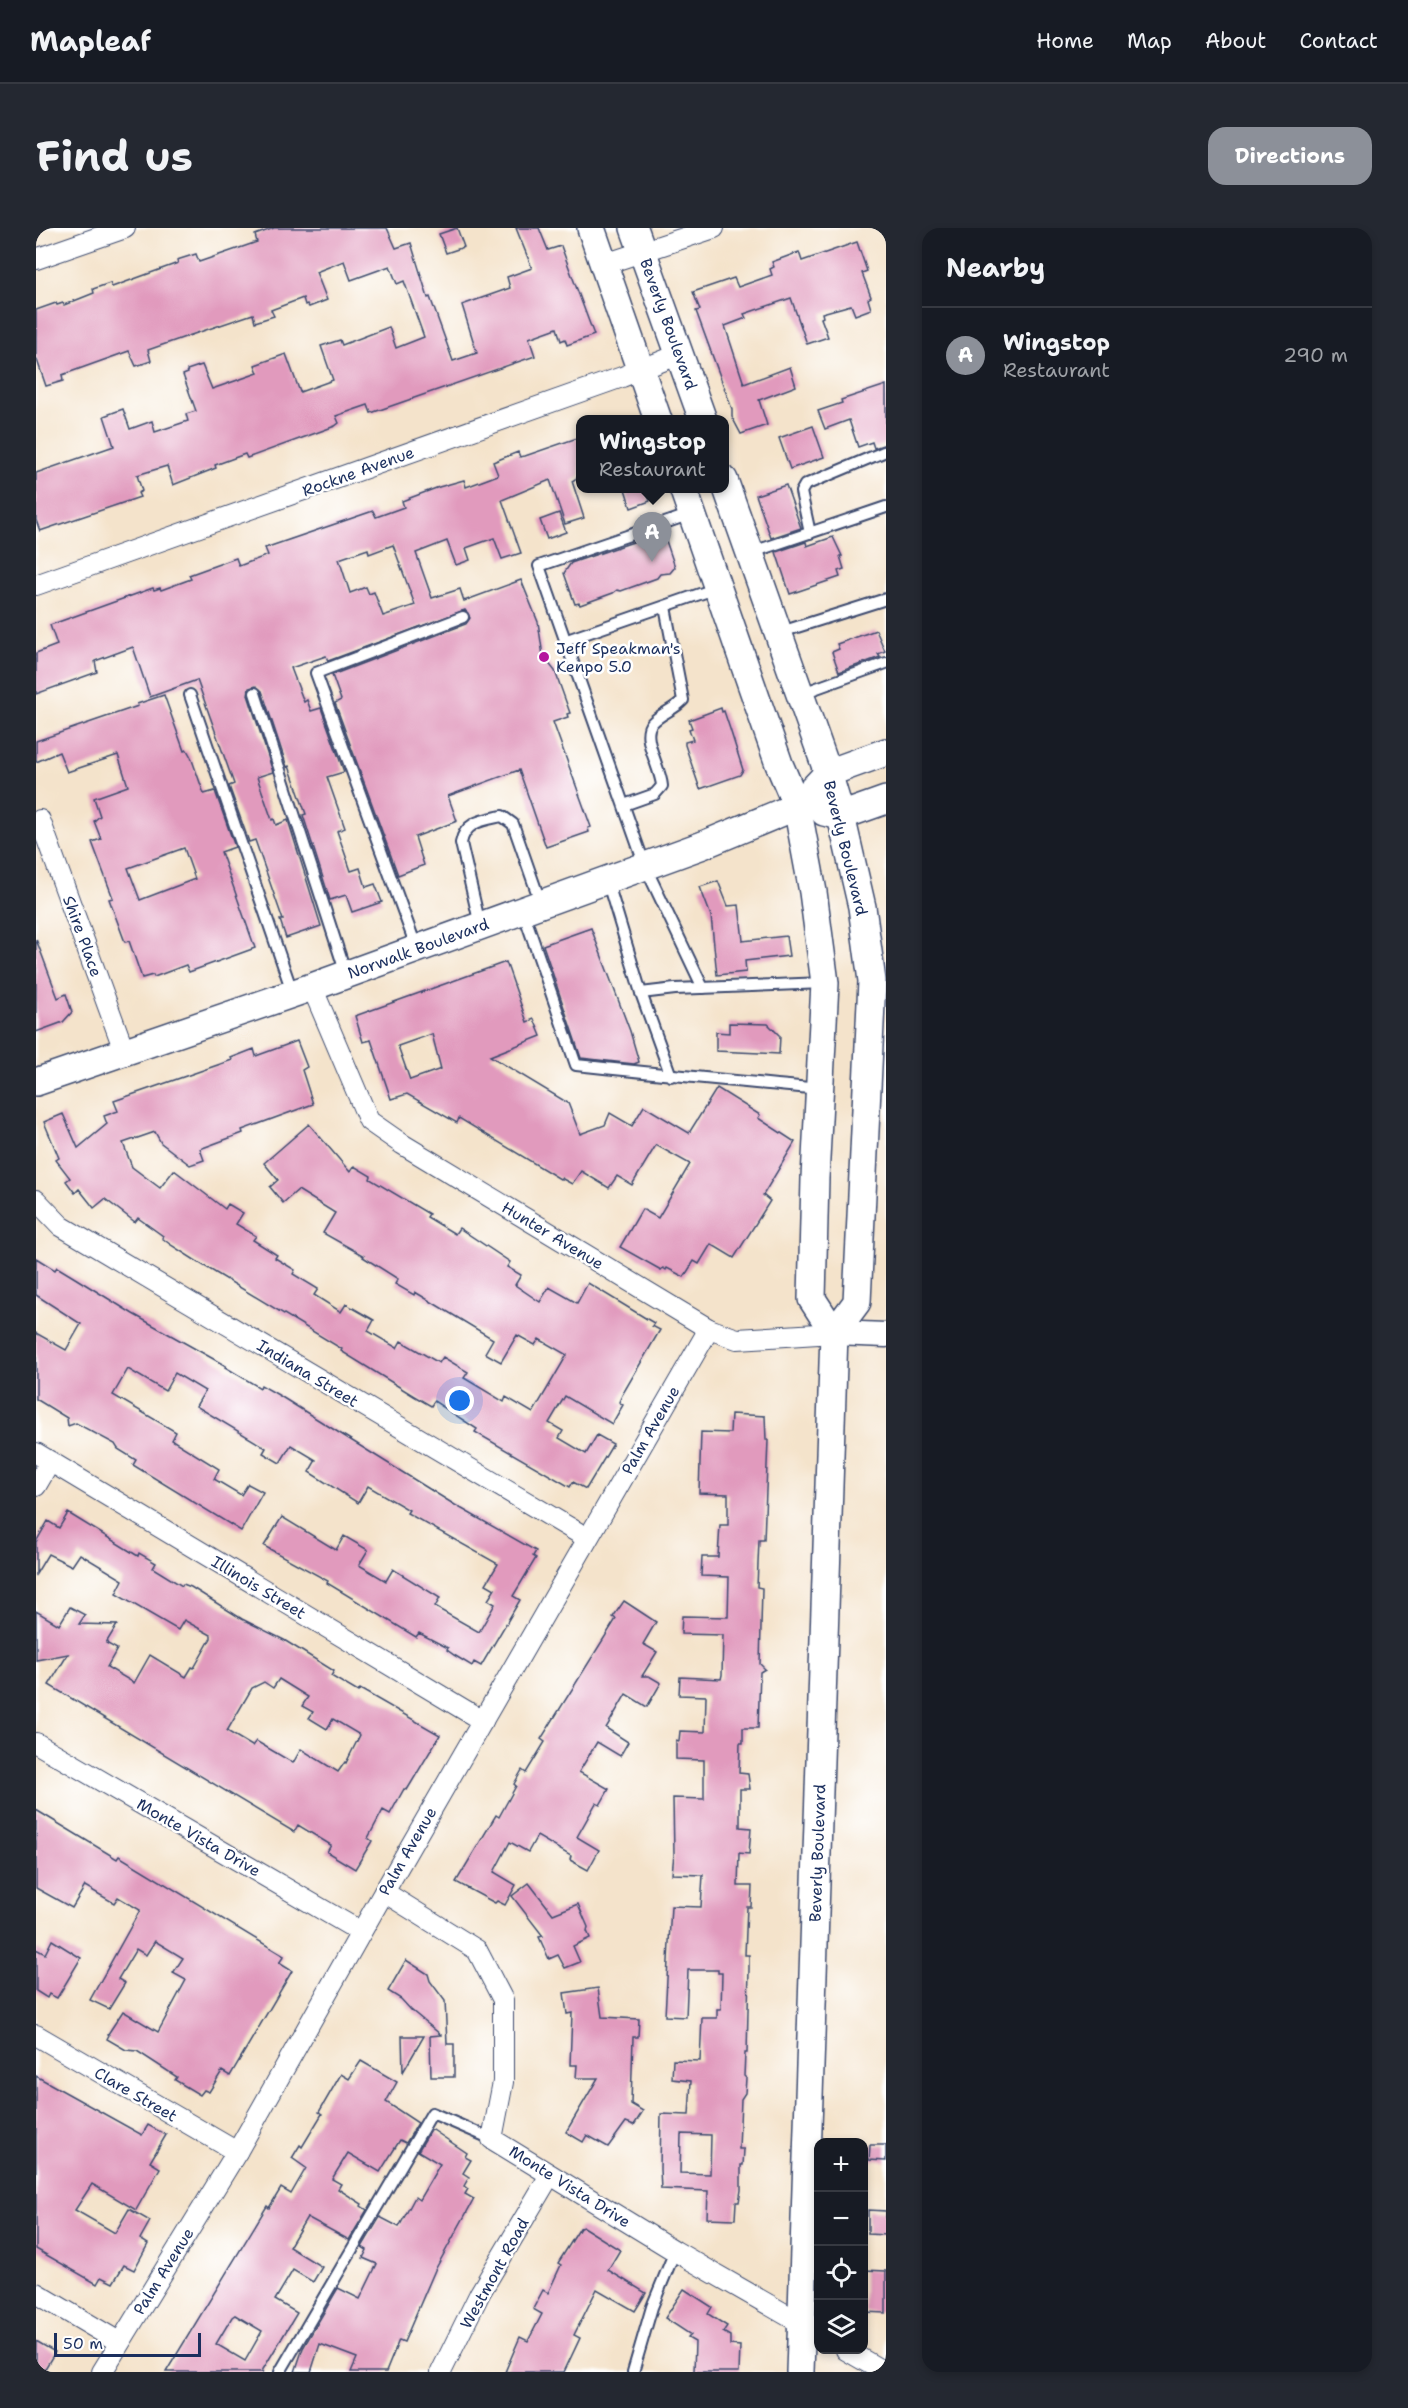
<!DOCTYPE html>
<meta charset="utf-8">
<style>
body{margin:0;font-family:"Shantell Sans",sans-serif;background:#242831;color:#f1f3f6}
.controls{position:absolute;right:18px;bottom:18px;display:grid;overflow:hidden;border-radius:12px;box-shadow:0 3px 9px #0003}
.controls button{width:54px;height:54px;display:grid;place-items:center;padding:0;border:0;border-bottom:2px solid #363941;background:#171b24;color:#f1f3f6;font:30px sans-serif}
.scale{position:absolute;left:18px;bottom:15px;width:147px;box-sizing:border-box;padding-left:6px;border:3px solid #1b2f5e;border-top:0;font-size:16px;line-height:21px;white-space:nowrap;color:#1b2f5e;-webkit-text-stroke:4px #fff;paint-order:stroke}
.you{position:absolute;left:424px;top:1173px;width:21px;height:21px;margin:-15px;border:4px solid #fff;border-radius:50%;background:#1a73e8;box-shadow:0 0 0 9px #1a73e833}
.badge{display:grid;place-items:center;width:39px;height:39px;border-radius:50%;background:#8c9099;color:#fff;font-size:20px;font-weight:700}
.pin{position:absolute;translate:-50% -50px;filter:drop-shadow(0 2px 3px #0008)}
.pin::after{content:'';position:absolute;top:32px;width:21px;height:18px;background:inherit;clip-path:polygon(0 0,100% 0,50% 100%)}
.popup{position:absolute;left:540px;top:187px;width:153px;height:78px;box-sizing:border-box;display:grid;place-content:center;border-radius:12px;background:#171b24;filter:drop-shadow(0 2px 4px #0005);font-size:20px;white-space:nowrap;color:#9ea1a6}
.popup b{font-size:22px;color:#f1f3f6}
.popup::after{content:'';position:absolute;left:50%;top:100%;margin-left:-12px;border:12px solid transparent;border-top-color:#171b24}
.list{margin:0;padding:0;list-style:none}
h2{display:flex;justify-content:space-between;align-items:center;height:78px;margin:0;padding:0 24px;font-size:26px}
h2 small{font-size:20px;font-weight:400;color:#9ea1a6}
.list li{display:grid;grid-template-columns:39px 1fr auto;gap:18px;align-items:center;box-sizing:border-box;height:96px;padding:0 24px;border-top:2px solid #363941}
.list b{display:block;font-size:22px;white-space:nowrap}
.list p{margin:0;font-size:20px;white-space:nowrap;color:#9ea1a6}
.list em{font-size:20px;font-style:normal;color:#9ea1a6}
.icon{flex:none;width:33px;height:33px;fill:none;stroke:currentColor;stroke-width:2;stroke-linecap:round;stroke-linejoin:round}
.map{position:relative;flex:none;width:850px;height:2144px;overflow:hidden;border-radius:18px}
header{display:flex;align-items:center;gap:36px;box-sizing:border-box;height:84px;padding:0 30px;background:#171b24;border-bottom:2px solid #363941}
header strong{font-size:28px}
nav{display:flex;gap:33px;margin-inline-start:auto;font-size:21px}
.intro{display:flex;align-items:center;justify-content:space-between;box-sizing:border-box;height:144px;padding:0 36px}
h1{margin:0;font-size:42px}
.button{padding:15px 27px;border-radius:18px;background:#8c9099;color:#fff;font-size:21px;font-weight:700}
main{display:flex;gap:36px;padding:0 36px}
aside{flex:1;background:#171b24;border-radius:18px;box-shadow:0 3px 9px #0003}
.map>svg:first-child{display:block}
</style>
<header>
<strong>Mapleaf</strong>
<nav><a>Home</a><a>Map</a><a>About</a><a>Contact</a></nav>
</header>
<div class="intro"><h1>Find us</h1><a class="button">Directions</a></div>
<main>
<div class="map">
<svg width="850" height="2144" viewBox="0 0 850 2144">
<rect width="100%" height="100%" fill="#fff"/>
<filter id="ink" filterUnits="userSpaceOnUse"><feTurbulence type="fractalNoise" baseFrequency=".0167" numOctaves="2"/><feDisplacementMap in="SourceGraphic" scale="12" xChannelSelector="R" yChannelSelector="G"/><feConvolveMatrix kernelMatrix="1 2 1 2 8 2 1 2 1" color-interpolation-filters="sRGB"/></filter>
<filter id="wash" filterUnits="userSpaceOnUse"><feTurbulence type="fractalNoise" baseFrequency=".008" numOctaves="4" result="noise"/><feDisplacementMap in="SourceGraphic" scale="24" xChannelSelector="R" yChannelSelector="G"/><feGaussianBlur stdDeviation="1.35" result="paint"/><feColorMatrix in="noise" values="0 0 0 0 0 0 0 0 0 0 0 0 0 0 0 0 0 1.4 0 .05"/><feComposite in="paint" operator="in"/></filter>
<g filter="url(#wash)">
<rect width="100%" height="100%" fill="#f4e3cb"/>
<g id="blocks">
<g fill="#e19abd" fill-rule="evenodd">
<polygon points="238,0 351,0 360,20 375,15 392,70 394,69 417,133 441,125 426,77 474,60 471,49 496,40 480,0 503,0 512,22 525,18 558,107 531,117 529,111 525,113 521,100 493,110 499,128 335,185 332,177 300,188 303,195 299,198 211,230 209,226 179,237 180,240 137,257 131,238 101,247 106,263 102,265 104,269 4,303 0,292 0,245 78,218 68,188 87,181 94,201 116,193 119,204 152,193 150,186 160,183 147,147 152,145 151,142 166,137 176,161 222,145 219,137 250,126 264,164 297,152 285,118 304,112 306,117 353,99 360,120 388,109 368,53 361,56 354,38 315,52 308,33 280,44 291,72 273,79 271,76 269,77 267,70 235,82 238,88 219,94 217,86 152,108 112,122 115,133 100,138 93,123 26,147 27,153 10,158 0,129 0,82 20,75 21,77 27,75 28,77 58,65 57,61 74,55 76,59 142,35 141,32 160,26 163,34 221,14 219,7"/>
<polygon points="421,0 428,19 410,25 403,6"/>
<polygon points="821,14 831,43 826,45 835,69 832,71 835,81 819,87 815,77 786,85 787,89 785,90 792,109 771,116 755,70 708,86 710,90 689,98 708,156 754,139 760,158 723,172 731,197 705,206 696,189 696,181 660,83 664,82 657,64 698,50 702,59 736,47 734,41 738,39 736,34 763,24 766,33"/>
<polygon points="850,157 850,216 838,220 836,214 822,219 813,192 789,201 782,183 806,175 805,172"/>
<polygon points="777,198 788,229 754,241 743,210"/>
<path d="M544,209V248L536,253L548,290L529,296L514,252L466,272L485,325L466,331L458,310L430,320L434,332L420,337L411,313L380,325L396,370L424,361L428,373L485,352L502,394L507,428L519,443L534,485L531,486L532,489L517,494L555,599L552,600L553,604L510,619L483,542L412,568L421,593L379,609L388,637L362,647L299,475L305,472L296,447L430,396L434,390L429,382L292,433L290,428L255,440L268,474L271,472L275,483L285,480L308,544L291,549L309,600L301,603L315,643L324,640L330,659L339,656L346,674L316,684L310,667L294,672L267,587L270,586L253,538L251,539L226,463L220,458L213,460L212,467L237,544L221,549L236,592L238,591L240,597L252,592L285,698L250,710L244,692H247L219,612L213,614L193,558L198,556L161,452L114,469L97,419L59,433L61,444L0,466V425L21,417L14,397L117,360L118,362L124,360L125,362L155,351L153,347L200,330L203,338L232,327L229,320L337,283L340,289L368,279L366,273L403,259L428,252L430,259L462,247L457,234L482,224L484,229L489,228ZM357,317L379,377L347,388L338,364L333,366L330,359L314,365L303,331L332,321L333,326Z"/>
<polygon points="750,257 765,300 735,310 720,267"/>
<polygon points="589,261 609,261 614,273 595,280"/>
<polygon points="523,285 530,304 511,311 504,292"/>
<polygon points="627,304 639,339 634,345 624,346 621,350 585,363 581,362 577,365 544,377 543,375 539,376 528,345 535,335"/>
<polygon points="797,309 806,328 804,328 808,341 802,343 804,349 754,366 740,324 770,314 771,318"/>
<polygon points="840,402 849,423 842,426 844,429 803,444 796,424 803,421 801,416"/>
<path d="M128,467L148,523L151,522L155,529L168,566L179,563L199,619L185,624L219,720L153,744L150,737L118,749L117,747L106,750L93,713L89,714L73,671L77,670L56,614L65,611L58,593L64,588L58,570L92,558L82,527L31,544L23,524L0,534V513L102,478L101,476ZM148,620L159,651L104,672L92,640Z"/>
<polygon points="685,480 686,484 688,483 694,501 707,542 704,547 664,561 649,517 649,514 657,512 653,501 656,500 653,492"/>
<polygon points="682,653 692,678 703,677 707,713 750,708 753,728 709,733 710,744 681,747 675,688 664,659"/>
<polygon points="555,700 594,803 603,834 598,836 545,830 507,717"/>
<polygon points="0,711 22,770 30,766 36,784 27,794 0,804"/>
<path d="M470,734L491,794L498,791L505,808L454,828L532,875L544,906L569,897L574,885L596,898L608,878L653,905L681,860L724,887L722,890L759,914L727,967L734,973L698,1030L675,1016L663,1036L658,1033L648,1049L631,1040L630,1042L627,1040L625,1042L584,1019L606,981L622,990L654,936L620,917L596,957L581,948L573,960L545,943L536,956L525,950L524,951L423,890L421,895L371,866L355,871L335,812L327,814L319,788ZM396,806L405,841L374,852L362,818Z"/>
<polygon points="693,795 732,796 744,808 743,826 680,823 680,804 693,805"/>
<polygon points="261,813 271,839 266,842 277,876 206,902 207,905 164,921 168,932 154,937 125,915 119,904 87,915 96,939 124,960 138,942 189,981 192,976 207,985 200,996 220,1008 217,1012 241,1027 239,1030 259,1042 257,1046 282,1061 278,1067 305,1084 310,1076 338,1092 332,1103 361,1120 365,1113 403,1135 407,1129 432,1144 428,1150 468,1174 470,1169 497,1185 531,1127 503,1111 499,1117 481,1107 465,1134 449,1125 457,1111 379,1064 378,1067 359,1056 362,1051 327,1029 328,1028 287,1005 299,985 262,962 247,975 234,959 242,952 228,935 273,896 314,944 318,938 335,948 334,951 393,986 391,989 419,1006 423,1000 474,1034 471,1039 485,1047 479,1057 504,1074 513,1059 541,1075 552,1055 611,1091 618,1095 616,1098 624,1102 586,1167 583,1174 587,1177 576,1196 529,1168 513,1195 527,1203 523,1210 550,1226 561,1207 577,1216 550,1261 537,1254 534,1259 439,1204 441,1201 398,1173 395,1178 378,1168 305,1123 306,1121 165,1036 135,1017 126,1010 127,1008 102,990 99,994 69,971 58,980 43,961 39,965 30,953 34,950 20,932 23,930 8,894 27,886 42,920 71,896 68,888 82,883 78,873 196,832 195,830 218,821 220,828"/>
<polygon points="0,1030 19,1042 21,1039 39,1050 97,1086 190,1138 189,1139 224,1160 225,1157 244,1168 419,1277 500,1323 497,1328 500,1330 477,1368 484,1372 445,1438 438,1434 436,1438 418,1427 411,1422 412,1420 383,1405 380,1409 291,1355 292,1353 228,1318 246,1289 300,1322 308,1308 332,1322 323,1337 350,1353 357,1341 404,1370 399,1379 443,1404 459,1376 452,1372 459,1361 450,1356 462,1336 371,1285 373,1282 332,1258 322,1275 273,1244 280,1232 255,1217 244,1235 227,1225 230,1220 160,1178 169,1163 139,1145 129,1163 92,1141 77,1167 140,1204 136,1212 183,1241 178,1251 205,1267 212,1256 227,1264 205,1303 97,1237 100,1232 82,1221 79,1216 40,1195 32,1198 31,1190 0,1171 0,1105 30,1122 45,1096 0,1067"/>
<path d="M695,1186L729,1188L730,1212H732L728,1312H723L721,1359L726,1360L724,1436L729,1441L724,1444L722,1500H707V1515H704L703,1545L712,1546L714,1561H704V1599L715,1600L713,1626L703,1625L702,1658H716L715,1679H711L709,1727H713V1741L711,1825H709L708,1848L710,1850L709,1865L705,1871L703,1921H708L707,1937H705V1962L703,1974H700L699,1991L671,1990L672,1963L625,1961L624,1941L625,1886L653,1887L655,1853L636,1851L637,1832L664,1833L666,1790H681V1781H685L686,1745H682V1742H652L650,1789L629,1788L635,1678L665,1679L667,1647L636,1646L638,1626L637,1570L668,1571V1532L640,1531V1512L643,1513L644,1503L669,1504L670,1468L643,1467L644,1449L685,1451L686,1447L687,1407L645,1406L646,1388L692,1389L693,1349L665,1348L666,1329H682L684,1297H692V1266L663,1265L665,1204L694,1205ZM645,1906L675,1907L674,1946L644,1945Z"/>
<path d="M32,1285L102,1328L103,1325L120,1335L117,1340L146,1358L147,1356L155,1359L206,1391L248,1412L298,1443L295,1448L322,1464L324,1461L404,1507L371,1562L368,1561L354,1586L347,1582L332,1610L336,1613L319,1641L291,1624L295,1617L262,1597L258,1604L13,1457L32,1426L0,1432V1383L23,1397L34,1379L49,1387L43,1396L81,1397L70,1415L81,1421L71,1439L98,1455L114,1427L150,1449L156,1439L158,1440L175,1410V1407L148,1392L142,1402L80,1366L87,1352L44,1326L36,1338L12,1326L0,1346V1314L12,1293L23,1300ZM243,1451L272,1469L266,1478L277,1484L273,1490L291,1501L297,1491L324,1507L310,1535L309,1534L302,1544L265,1521L257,1535L220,1513L216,1518L191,1503L216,1460L228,1454L237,1460Z"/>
<polygon points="588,1373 620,1394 607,1416 621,1424 606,1448 613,1448 625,1455 611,1479 590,1466 570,1500 592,1514 584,1528 561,1514 543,1544 573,1561 564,1577 560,1575 541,1609 563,1622 552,1642 534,1632 535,1628 501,1608 492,1624 474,1614 458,1644 480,1657 469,1677 461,1673 459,1675 420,1654 460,1587 463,1589 480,1558 478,1556 486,1542 490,1545 509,1514 505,1511 580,1391 577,1389"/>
<polygon points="0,1582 81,1631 83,1628 248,1728 243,1735 256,1743 194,1848 186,1843 173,1864 168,1862 164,1867 139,1852 141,1849 101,1823 90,1822 71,1811 73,1807 72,1806 87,1783 122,1804 150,1752 137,1745 147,1730 119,1713 110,1727 100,1721 82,1751 89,1755 73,1781 54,1772 104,1682 82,1669 78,1675 49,1658 36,1680 0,1660"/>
<polygon points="493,1655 517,1686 542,1676 552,1699 551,1703 554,1710 537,1718 544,1734 529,1740 522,1727 513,1731 503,1709 507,1708 476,1668"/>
<polygon points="16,1712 45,1730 21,1770 13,1766 11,1770 0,1763 0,1721 9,1726"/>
<polygon points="370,1732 392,1746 394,1753 409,1773 411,1816 418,1816 418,1849 395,1849 394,1808 405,1807 375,1782 365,1771 352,1763"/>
<polygon points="562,1760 566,1789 603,1791 602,1809 597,1809 595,1876 607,1883 598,1897 590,1894 572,1919 551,1907 547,1914 530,1904 562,1850 540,1850 541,1837 534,1837 536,1785 531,1786 528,1765"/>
<polygon points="366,1808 388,1808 367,1844"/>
<path d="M325,1833L361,1854L350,1874L382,1895L370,1915L364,1912L344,1944L312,1925L296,1951L305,1956L302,1961L326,1976L325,1978L331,1982L313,2012L271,1989L253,2019L286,2039L277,2054L257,2042L239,2072L261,2085L226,2143L228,2144H130L231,1978L233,1980L245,1960L255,1966L270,1940L256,1930L264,1917L266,1919L286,1886L283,1884L305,1846L313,1851ZM199,2087L226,2103L209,2133L180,2116L196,2089Z"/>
<polygon points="0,1848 106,1907 112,1897 130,1907 114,1934 124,1940 100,1982 56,1956 39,1982 79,2005 93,1981 114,1993 104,2011 112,2016 98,2042 88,2037 77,2055 65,2049 61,2056 0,2021"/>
<polygon points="397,1902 431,1925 429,1929 435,1932 427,1945 433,1949 428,1958 432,1961 429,1966 438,1971 399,2042 368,2114 363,2112 350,2144 315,2144 321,2130 284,2116 275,2144 259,2144 267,2120 302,2060 324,2071 341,2036 327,2030 331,2022 326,2019 344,1989 363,1999 379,1969 383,1972 404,1936 382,1923 394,1903"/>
<polygon points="834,1917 850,1917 850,1933 833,1932"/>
<polygon points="832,1982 850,1983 850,2007 832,2006"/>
<polygon points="547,1999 584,2022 572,2042 610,2065 599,2083 561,2061 538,2107 544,2110 528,2144 469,2144 484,2109 492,2113 506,2086 497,2081 507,2062 512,2065 525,2037 522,2035 544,2000"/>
<polygon points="828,2042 850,2043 850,2085 828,2084"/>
<polygon points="648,2061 676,2079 672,2086 691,2098 687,2104 694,2108 694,2117 704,2118 703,2144 658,2144 659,2114 652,2110 655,2107 629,2090"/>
<polygon points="0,2113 19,2124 7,2144 0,2144"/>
</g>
</g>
</g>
<g filter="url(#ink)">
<use href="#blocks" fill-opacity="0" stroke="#3c4a6e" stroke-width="1.5"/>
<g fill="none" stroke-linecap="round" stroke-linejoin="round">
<g stroke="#3c4a6e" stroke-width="14">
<g id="service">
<polyline points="655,286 503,338 609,638 667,760"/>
<polyline points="774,305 765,264 769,257 850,223"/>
<polyline points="714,325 850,279"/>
<polyline points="742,405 850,371"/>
<polyline points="531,412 681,360"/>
<polyline points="219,465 310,746"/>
<polyline points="764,466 850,435"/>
<polyline points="154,467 257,766"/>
<path d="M588,577L619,566L626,558C625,540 604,508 616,495C625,485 638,482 647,472L629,379"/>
<polyline points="571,652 605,765 635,848"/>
<path d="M487,683L540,837C621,846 702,853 783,861"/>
<path d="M444,697L425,615C429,593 448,592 466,588L477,596L505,676"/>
<polyline points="381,721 280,445 427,389"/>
<polyline points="605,765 639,761 788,755"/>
<polyline points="244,2144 396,1885 456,1911"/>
<polyline points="597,2144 616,2079 639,2023"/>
</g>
</g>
<g stroke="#3c4a6e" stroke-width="22">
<g id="minor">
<polyline points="0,31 89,0"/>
<polyline points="569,36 678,0"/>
<polyline points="0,357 586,149 644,126"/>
<polyline points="4,592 89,825"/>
<polyline points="276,759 333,893 366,916 673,1101 701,1111 798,1105"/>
<polyline points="0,972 25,998 551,1310"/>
<polyline points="0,1225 447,1493"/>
<polyline points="0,1258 14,1234"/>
<polyline points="0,1515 325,1704"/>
<polyline points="348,1664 441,1722 467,1772 467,1854 456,1911 639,2023 782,2105"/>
<polyline points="0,1807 201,1924"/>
<polyline points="0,2065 83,2114"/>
<polyline points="810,2122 848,2144"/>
<polyline points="66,2144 201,1924 348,1664 673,1101"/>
<polyline points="405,2144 444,2065 514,1947"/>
</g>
</g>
<g stroke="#3c4a6e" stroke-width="27">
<polyline id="tertiary" points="798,1105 850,1107"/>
</g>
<g stroke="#3c4a6e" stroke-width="30">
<g id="secondary">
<polyline points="555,0 622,192"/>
<polyline points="598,0 667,192"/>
<polyline points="688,252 792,545 805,588 826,679 836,753 821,1074 798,1105 764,2144"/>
<polyline points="647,260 743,536 761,578 777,664 789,755 779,950 776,1071 798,1105"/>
<polyline points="788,584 805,588 850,572"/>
<polyline points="0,854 276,759 667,617 761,578 792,545 850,524"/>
</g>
</g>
<use href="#service" stroke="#fff" stroke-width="10"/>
<use href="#minor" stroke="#fff" stroke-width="20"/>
<use href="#tertiary" stroke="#fff" stroke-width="24"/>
<use href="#secondary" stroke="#fff" stroke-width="27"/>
</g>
</g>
<circle fill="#b5179e" stroke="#fff" stroke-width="2" cx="508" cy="429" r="6"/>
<g text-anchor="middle" stroke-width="5" stroke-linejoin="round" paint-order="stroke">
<g font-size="16" fill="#1b2f5e" stroke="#fff">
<text transform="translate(633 96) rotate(70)" y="6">Beverly Boulevard</text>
<text transform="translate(322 243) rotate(-20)" y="6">Rockne Avenue</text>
<text transform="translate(810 620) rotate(76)" y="6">Beverly Boulevard</text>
<text transform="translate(47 708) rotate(70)" y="6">Shire Place</text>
<text transform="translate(382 720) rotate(-20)" y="6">Norwalk Boulevard</text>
<text transform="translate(517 1007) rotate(31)" y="6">Hunter Avenue</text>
<text transform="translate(272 1145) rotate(31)" y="6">Indiana Street</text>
<text transform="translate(614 1202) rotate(-60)" y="6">Palm Avenue</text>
<text transform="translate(223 1359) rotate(31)" y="6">Illinois Street</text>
<text transform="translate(163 1609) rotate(30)" y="6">Monte Vista Drive</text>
<text transform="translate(371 1623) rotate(-60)" y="6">Palm Avenue</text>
<text transform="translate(781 1625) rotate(-88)" y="6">Beverly Boulevard</text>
<text transform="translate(100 1866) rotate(30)" y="6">Clare Street</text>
<text transform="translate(534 1958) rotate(32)" y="6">Monte Vista Drive</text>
<text transform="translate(127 2043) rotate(-58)" y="6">Palm Avenue</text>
<text transform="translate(458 2045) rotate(-61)" y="6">Westmont Road</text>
</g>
<g font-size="16" fill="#1b2f5e" stroke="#fff" text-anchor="start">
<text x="520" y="426">Jeff Speakman's<tspan x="520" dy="18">Kenpo 5.0</tspan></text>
</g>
</g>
</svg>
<div class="controls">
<button>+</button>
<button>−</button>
<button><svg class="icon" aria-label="locate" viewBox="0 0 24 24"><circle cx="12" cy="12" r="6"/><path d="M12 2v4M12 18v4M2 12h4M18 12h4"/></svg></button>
<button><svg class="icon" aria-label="layers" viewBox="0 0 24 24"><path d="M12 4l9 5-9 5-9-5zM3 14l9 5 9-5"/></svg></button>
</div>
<div class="scale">50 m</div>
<div class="you"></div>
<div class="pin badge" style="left:616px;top:334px">A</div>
<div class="popup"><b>Wingstop</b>Restaurant</div>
</div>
<aside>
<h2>Nearby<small></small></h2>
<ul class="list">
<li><span class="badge">A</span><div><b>Wingstop</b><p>Restaurant</p></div><em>290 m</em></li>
</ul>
</aside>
</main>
